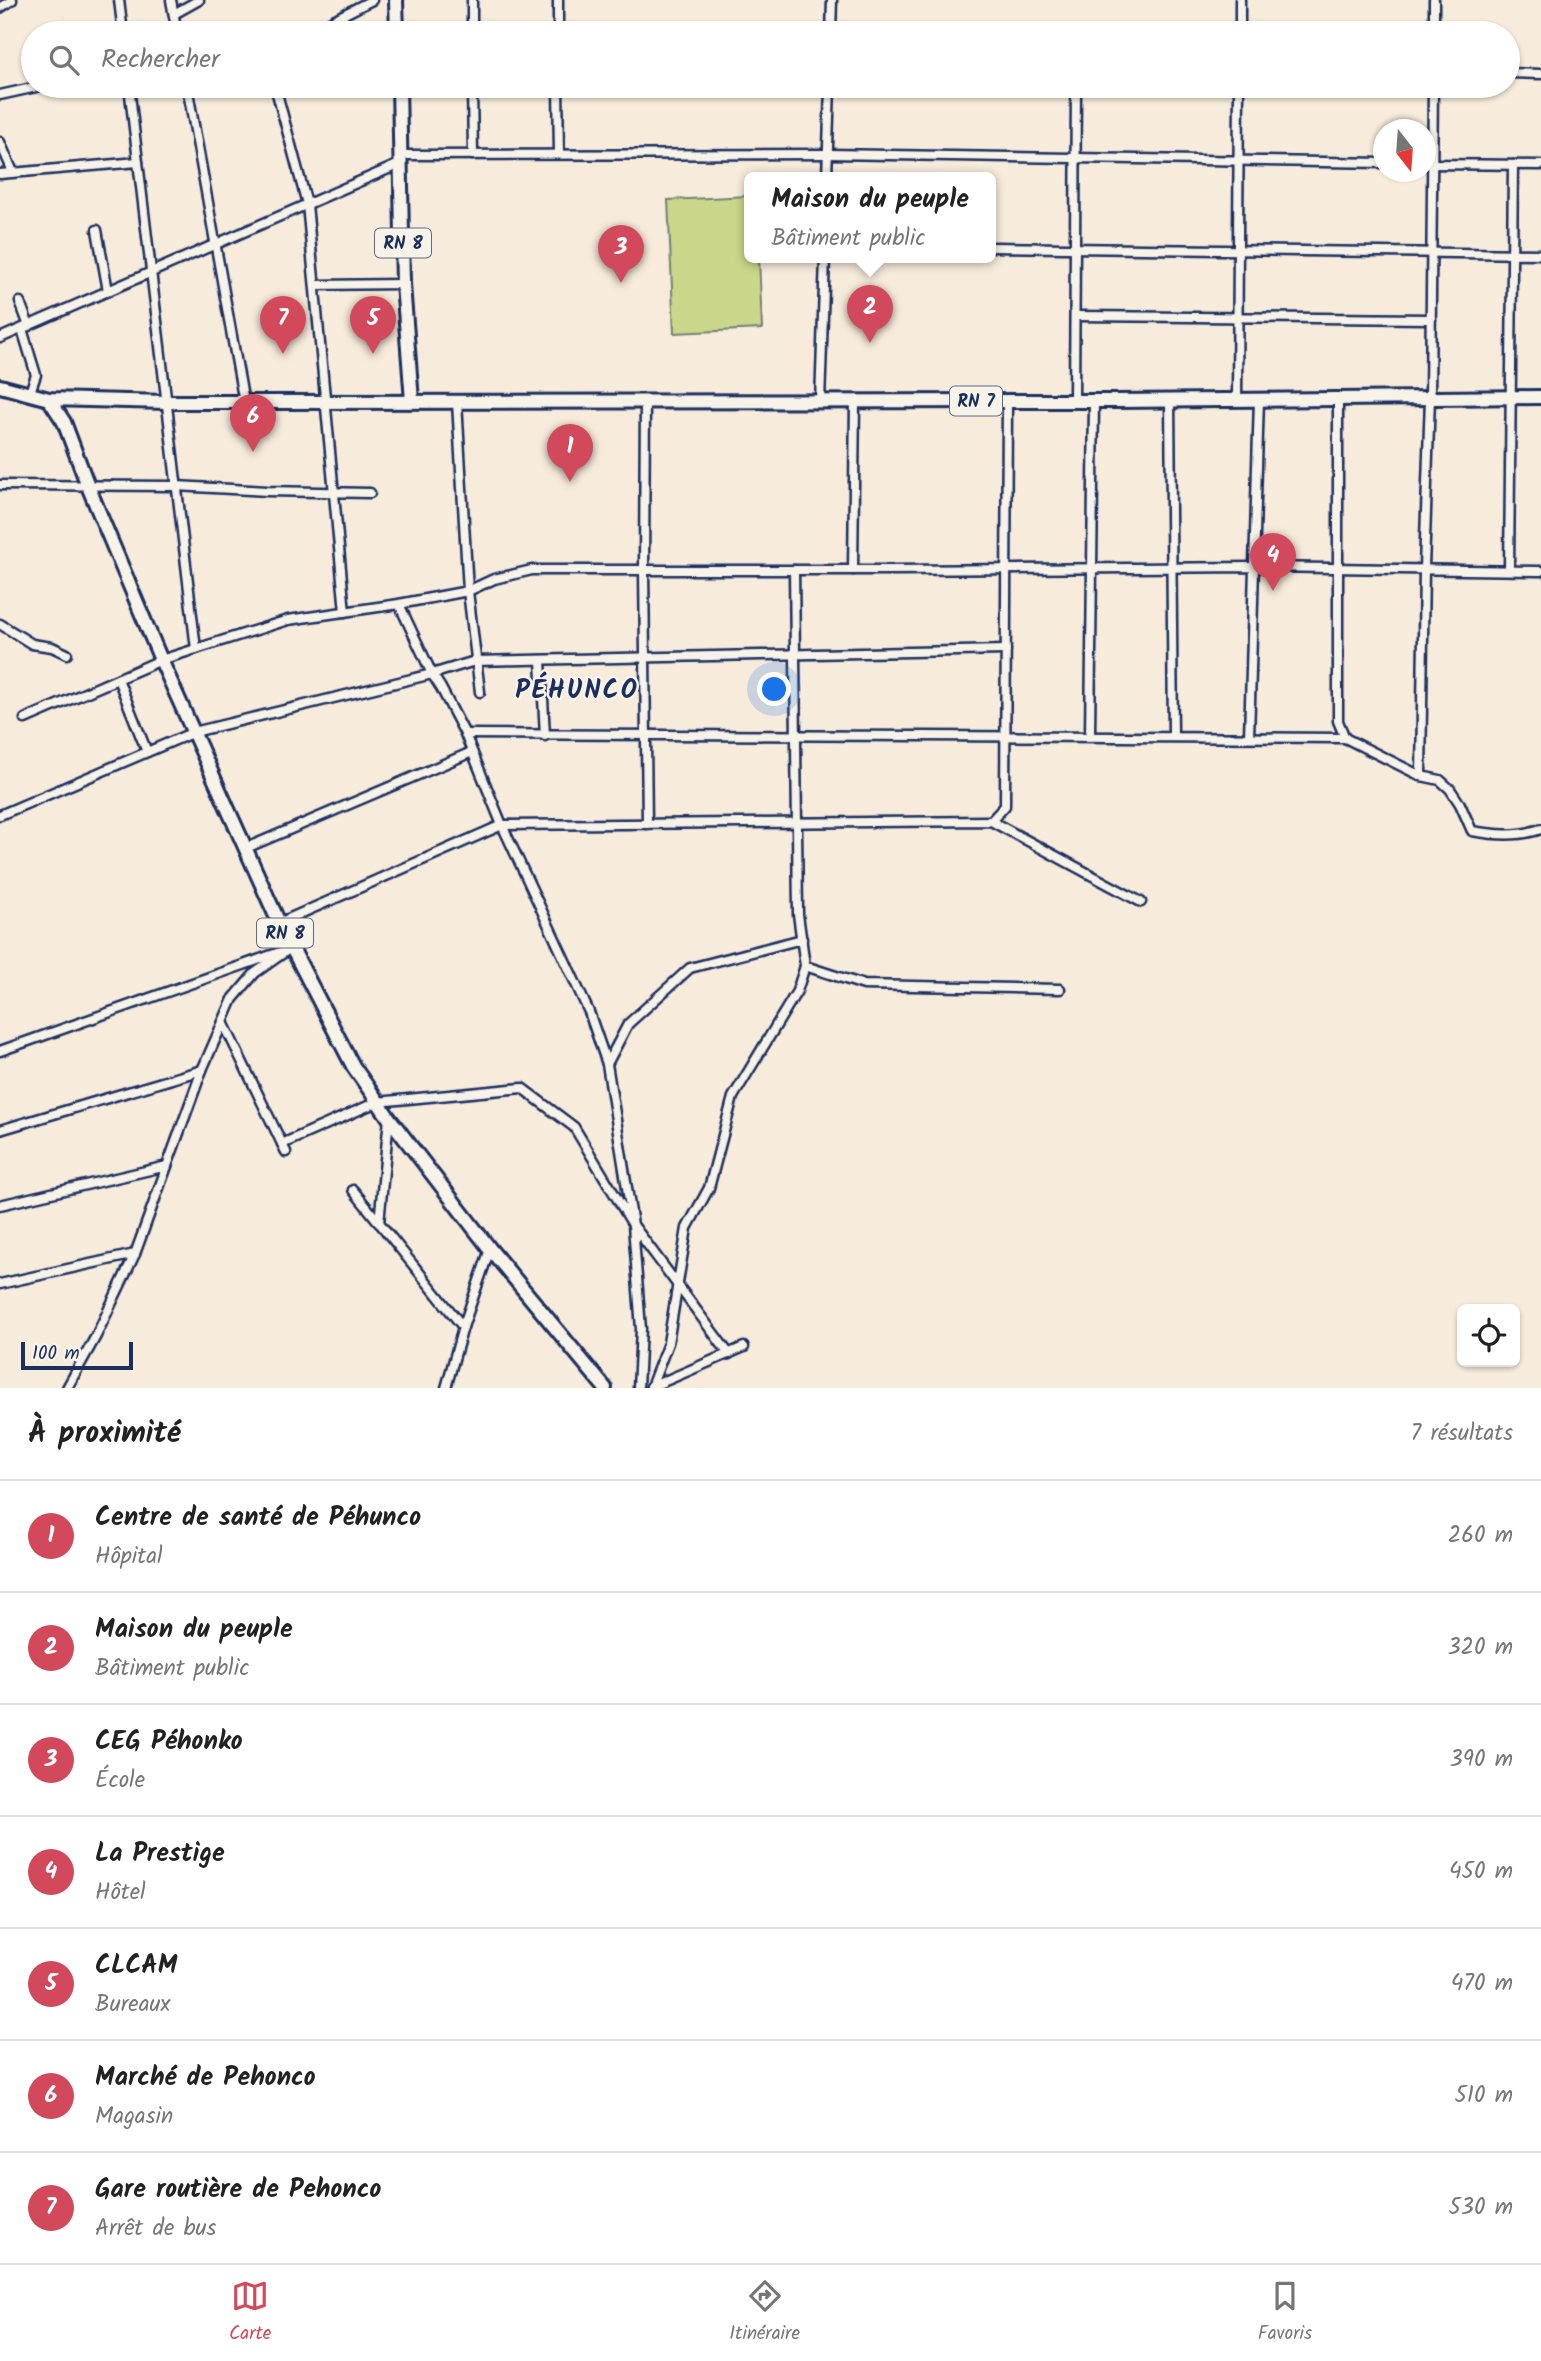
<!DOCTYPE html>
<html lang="fr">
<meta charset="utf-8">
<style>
body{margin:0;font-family:Kalam,sans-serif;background:#f2f2f2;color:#222}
.controls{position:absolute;right:21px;bottom:21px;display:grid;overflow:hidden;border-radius:10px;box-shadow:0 2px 5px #0004}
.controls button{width:63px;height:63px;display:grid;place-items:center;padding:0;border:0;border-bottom:2px solid #e0e0e0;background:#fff;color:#222;font:35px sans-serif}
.compass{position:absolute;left:1373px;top:119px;width:63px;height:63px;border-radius:50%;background:#fff;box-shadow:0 2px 5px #0004;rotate:163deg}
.scale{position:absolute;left:21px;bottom:18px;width:112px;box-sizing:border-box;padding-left:7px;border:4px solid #1b2f5e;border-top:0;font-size:19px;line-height:24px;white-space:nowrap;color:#1b2f5e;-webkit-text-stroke:5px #f7f3e8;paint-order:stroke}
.you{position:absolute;left:775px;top:690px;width:24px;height:24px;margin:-18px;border:5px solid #fff;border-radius:50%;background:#1a73e8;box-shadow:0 0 0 10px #1a73e833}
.badge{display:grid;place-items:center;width:46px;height:46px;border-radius:50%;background:#d1495b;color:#fff;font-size:23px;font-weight:700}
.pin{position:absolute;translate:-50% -58px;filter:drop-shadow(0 2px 4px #0008)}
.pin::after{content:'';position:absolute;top:37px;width:24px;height:21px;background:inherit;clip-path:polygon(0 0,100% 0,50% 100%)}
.popup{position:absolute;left:744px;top:172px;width:252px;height:91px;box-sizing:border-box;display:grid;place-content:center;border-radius:10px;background:#fff;filter:drop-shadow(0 2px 5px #0005);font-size:23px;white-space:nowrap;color:#767676}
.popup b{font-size:26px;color:#222}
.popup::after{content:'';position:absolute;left:50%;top:100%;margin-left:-14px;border:14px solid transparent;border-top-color:#fff}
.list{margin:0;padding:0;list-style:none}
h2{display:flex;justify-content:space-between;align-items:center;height:91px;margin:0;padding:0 28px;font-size:30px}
h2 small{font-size:23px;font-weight:400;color:#767676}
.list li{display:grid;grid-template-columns:46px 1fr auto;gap:21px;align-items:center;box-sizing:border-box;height:112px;padding:0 28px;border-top:2px solid #e0e0e0}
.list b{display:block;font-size:26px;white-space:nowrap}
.list p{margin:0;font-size:23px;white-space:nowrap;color:#767676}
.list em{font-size:23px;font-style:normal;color:#767676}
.icon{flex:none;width:38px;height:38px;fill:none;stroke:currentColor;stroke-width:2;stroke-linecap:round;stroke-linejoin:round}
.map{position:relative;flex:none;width:1541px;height:1388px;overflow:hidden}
.search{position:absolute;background:#fff;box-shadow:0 2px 5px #0004;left:21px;right:21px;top:21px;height:77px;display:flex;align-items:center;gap:18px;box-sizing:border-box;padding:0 24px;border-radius:38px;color:#767676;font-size:26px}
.sheet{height:875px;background:#fff}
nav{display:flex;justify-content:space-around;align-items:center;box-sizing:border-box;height:98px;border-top:2px solid #e0e0e0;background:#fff;font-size:19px;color:#767676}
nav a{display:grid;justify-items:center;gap:4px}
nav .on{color:#d1495b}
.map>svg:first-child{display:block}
</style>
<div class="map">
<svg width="1541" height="1388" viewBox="0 0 1541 1388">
<rect width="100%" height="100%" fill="#f7ebdb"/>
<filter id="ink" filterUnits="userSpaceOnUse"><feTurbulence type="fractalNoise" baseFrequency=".0143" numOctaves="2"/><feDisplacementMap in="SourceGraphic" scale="14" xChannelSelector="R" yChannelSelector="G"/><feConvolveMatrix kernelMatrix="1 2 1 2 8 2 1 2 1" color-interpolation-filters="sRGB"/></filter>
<g filter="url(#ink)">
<polygon fill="#cad689" stroke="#728274" stroke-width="2" points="749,196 749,257 759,257 762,329 674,333 668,200"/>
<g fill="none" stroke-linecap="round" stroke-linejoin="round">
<g stroke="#1b2f5e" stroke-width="13">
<g id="street">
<polyline points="119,0 123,33"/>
<polyline points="171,0 177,33"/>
<polyline points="472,0 472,33"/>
<polyline points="558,0 558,33"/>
<polyline points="0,8 12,0"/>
<polyline points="174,14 199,0"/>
<polyline points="308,33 372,0"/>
<polyline points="831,33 832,0"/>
<polyline points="1240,33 1240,0"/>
<polyline points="1434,33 1434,0"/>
<polyline points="1508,73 1541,74"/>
<polyline points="129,86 196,649"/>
<polyline points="187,86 244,403"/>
<polyline points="275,86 307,204 345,612"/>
<polyline points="472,86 473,155"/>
<polyline points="558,86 559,154"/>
<polyline points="0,95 41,86"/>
<polyline points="0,142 13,172"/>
<polyline points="401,155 828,154 1384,163"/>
<polyline points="1426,164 1541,165"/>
<polyline points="0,174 138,162"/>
<polyline points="827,177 830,86"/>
<polyline points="97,230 108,291"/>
<polyline points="991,247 1541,254"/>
<polyline points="315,285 403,284"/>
<polyline points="20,302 29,326"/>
<polyline points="1076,316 1431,319"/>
<polyline points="22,329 36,375 29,395"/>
<polyline points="0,338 402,163"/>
<polyline points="1338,399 1338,721 1345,738"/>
<polyline points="1170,400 1173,736"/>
<polyline points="1237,400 1239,86"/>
<polyline points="1074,401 1076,86"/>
<polyline points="457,402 468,591 480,692"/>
<polyline points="645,402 644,570 647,824"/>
<polyline points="820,402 825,257"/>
<polyline points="0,485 176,486 267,491 370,493"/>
<polyline points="853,570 855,401"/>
<polyline points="1509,570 1513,165"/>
<polyline points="399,604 432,674 441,688 465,734 502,825 589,1012 607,1064 633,1225 641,1329 638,1388"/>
<polyline points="0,624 32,644 52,647 67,654"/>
<polyline points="541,660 545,736"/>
<polyline points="118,679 147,752"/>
<polyline points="25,719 161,660 288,620 399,604 468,591 494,579 532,570 892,570 1254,567 1541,571"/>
<path d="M465,734L1345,738L1421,776L1440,780L1450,789L1460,804L1472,831C1495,835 1518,837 1541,829"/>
<polyline points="1090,736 1094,401"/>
<polyline points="1249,737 1259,399"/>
<polyline points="1421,776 1424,568 1430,398 1433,86"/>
<polyline points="0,815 194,732 432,674 475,661 1006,650"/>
<polyline points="991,821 1005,806 1007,401"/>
<polyline points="246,848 472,752"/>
<polyline points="279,923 502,825 991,821 1141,902"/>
<polyline points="805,966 864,985 1060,989"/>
<polyline points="223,1022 286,1152"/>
<polyline points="0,1051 283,951"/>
<polyline points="607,1064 628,1024 690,968 802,939"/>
<polyline points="0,1130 202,1070"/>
<polyline points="282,1144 377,1102 522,1088 574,1127 633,1225 729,1354"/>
<polyline points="353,1190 463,1327"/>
<polyline points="0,1205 167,1166"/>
<polyline points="379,1223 389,1118"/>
<polyline points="0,1284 135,1254"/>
<polyline points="651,1387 668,1343 687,1228 709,1188 733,1097 797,991 805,966 798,914 794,570"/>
<polyline points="651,1387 744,1347"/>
<polyline points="67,1388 96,1336 135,1254 202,1070 233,999 255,973 292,947"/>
<polyline points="446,1388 463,1327 490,1249"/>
</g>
</g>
<g stroke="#1b2f5e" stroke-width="18">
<g id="primary">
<polyline points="396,0 397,33"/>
<polyline points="399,86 403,284 412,401"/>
<polyline points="0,386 49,399 167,402 1116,401 1541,397"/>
<polyline points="49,399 64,422 88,486 161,660 279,923 353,1066 389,1118 490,1249 605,1388"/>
</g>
</g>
<use href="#street" stroke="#f7f3e8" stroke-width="8"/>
<use href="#primary" stroke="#f7f3e8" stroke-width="12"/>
</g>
</g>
<g text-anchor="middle" stroke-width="5" stroke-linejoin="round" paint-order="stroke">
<g fill="#f7f3e8" stroke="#5d6a87" stroke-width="2">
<rect x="375" y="228.5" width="56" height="29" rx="5"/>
<rect x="950" y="386.5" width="52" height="29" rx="5"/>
<rect x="257" y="918.5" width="56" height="29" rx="5"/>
</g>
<g font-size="18" font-weight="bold" fill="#1b2f5e">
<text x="403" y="249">RN 8</text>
<text x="976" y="407">RN 7</text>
<text x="285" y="939">RN 8</text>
</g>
<g font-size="26" font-weight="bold" letter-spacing="2" fill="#1b2f5e" stroke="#f7f3e8">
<text x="577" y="698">PÉHUNCO</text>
</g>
</g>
</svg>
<div class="controls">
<button><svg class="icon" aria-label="locate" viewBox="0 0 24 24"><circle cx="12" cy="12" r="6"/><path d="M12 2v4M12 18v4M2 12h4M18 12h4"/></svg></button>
</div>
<svg class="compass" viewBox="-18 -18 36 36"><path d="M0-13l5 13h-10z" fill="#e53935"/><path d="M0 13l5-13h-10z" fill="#767676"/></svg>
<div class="scale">100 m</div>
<div class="you"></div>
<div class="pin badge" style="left:570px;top:482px">1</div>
<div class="pin badge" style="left:870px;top:343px">2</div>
<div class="popup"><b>Maison du peuple</b>Bâtiment public</div>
<div class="pin badge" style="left:621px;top:283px">3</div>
<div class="pin badge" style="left:1273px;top:591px">4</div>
<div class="pin badge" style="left:373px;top:354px">5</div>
<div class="pin badge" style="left:253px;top:452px">6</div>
<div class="pin badge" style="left:283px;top:354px">7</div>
<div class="search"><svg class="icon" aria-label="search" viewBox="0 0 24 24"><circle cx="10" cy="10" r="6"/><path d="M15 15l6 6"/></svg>Rechercher</div>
</div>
<section class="sheet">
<h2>À proximité<small>7 résultats</small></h2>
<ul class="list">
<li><span class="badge">1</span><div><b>Centre de santé de Péhunco</b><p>Hôpital</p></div><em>260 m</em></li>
<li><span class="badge">2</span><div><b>Maison du peuple</b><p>Bâtiment public</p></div><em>320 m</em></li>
<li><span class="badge">3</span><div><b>CEG Péhonko</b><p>École</p></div><em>390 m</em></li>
<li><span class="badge">4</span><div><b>La Prestige</b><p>Hôtel</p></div><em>450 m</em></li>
<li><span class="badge">5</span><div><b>CLCAM</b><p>Bureaux</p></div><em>470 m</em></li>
<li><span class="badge">6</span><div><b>Marché de Pehonco</b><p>Magasin</p></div><em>510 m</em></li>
<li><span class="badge">7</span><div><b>Gare routière de Pehonco</b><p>Arrêt de bus</p></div><em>530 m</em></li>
</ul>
</section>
<nav>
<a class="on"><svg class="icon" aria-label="map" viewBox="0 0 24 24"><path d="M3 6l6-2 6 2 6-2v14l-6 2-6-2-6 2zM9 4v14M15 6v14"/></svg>Carte</a>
<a><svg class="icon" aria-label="directions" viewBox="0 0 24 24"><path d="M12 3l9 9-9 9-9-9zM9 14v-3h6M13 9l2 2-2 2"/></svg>Itinéraire</a>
<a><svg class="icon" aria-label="saved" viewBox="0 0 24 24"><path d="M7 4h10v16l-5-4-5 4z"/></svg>Favoris</a>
</nav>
